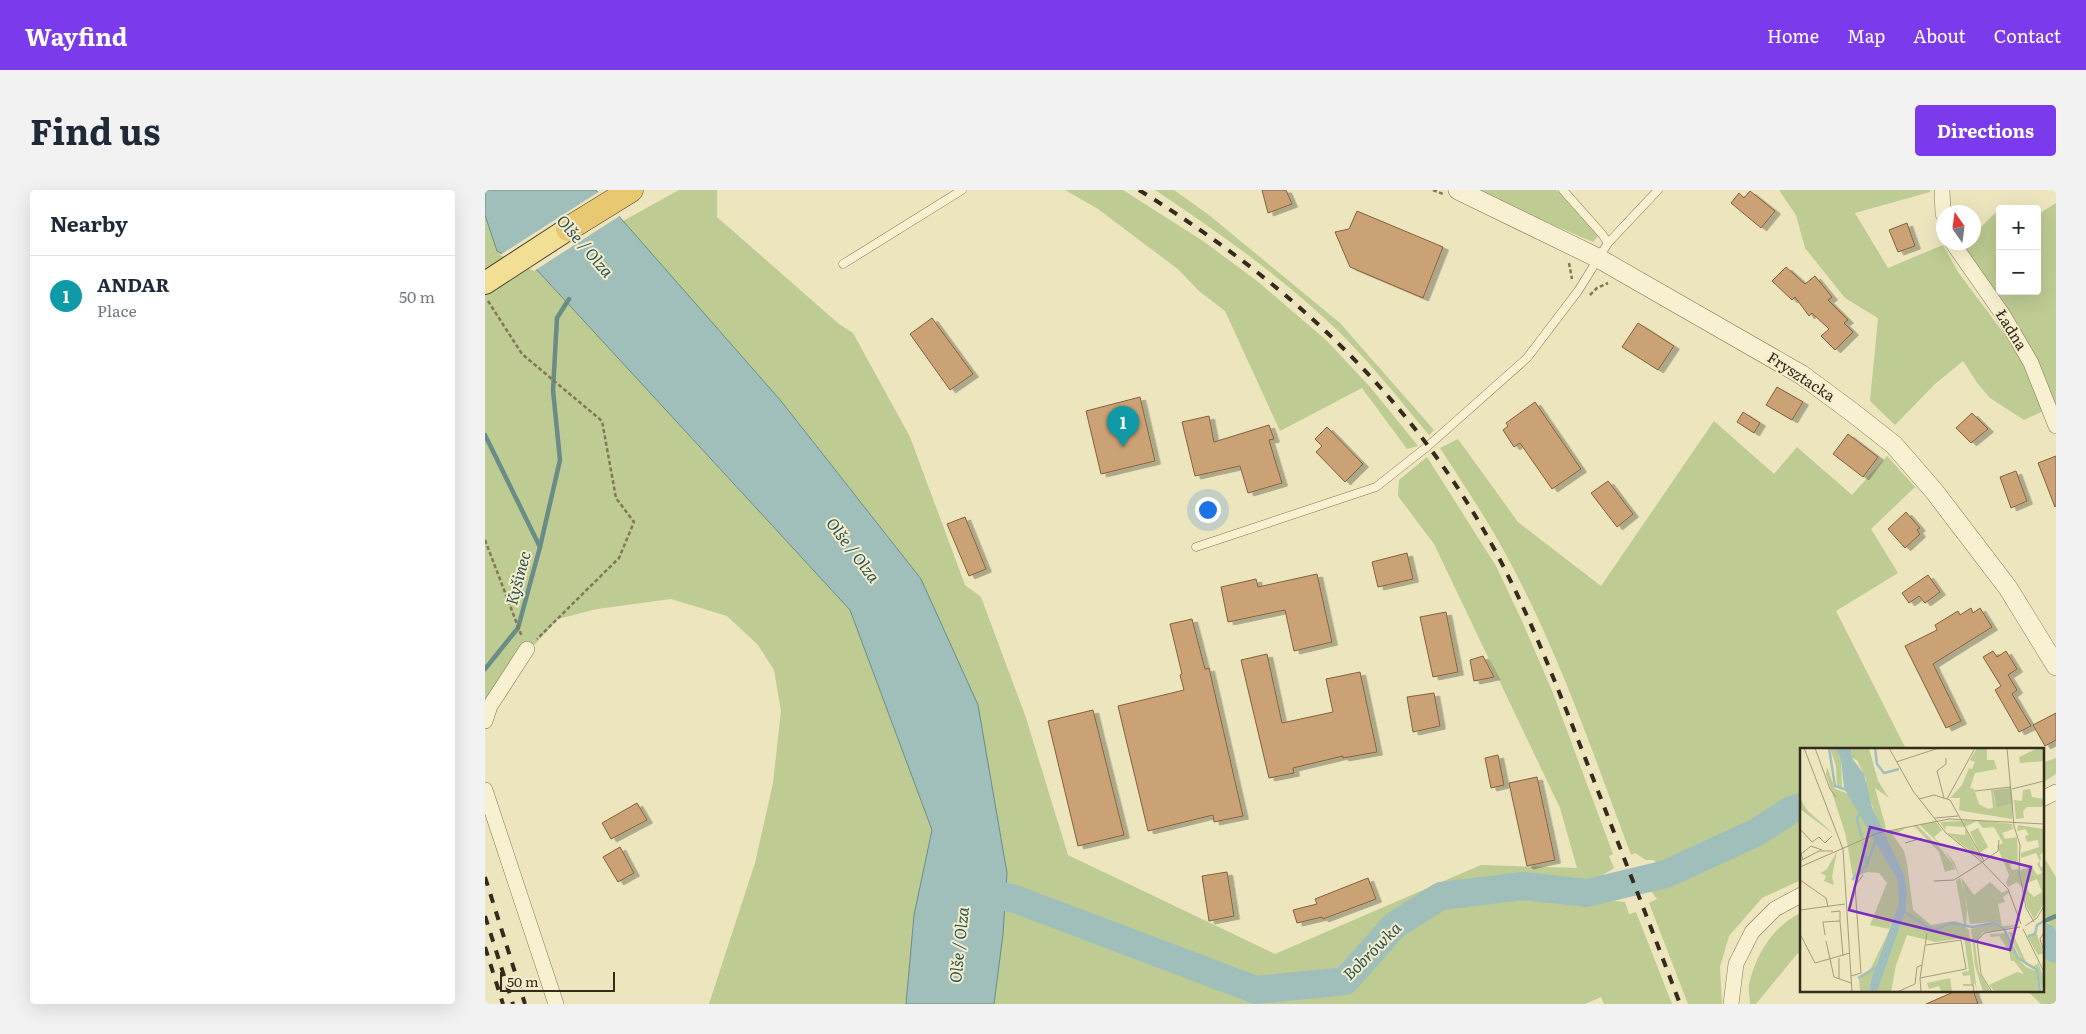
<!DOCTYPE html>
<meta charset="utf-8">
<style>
body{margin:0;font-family:Literata,serif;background:#f2f2f3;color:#1f2937}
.controls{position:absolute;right:15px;top:15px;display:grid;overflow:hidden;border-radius:5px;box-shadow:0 5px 20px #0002}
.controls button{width:45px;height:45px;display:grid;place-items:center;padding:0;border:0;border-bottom:1px solid #e0e1e3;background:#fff;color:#1f2937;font:25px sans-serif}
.compass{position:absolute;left:1451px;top:15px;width:45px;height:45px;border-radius:50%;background:#fff;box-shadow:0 5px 20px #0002;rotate:346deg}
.scale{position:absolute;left:15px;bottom:12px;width:115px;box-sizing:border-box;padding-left:5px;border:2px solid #352b1c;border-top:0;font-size:14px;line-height:18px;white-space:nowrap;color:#352b1c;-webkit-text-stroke:4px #f5eecd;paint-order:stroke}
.you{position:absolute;left:722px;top:319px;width:18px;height:18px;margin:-12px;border:4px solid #fff;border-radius:50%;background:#1a73e8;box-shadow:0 0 0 8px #1a73e833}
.badge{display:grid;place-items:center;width:32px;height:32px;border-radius:50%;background:#7c3aed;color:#fff;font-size:16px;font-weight:700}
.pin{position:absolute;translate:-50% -41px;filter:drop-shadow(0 1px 2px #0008)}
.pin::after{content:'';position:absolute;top:26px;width:18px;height:15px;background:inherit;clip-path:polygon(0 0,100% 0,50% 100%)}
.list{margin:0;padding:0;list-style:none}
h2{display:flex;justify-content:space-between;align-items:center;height:65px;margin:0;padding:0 20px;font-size:21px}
h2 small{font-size:16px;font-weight:400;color:#747a83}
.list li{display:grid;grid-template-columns:32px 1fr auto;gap:15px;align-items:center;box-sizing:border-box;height:80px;padding:0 20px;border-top:1px solid #e0e1e3}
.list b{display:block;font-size:19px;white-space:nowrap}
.list p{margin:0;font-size:16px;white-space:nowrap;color:#747a83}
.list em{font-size:16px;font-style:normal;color:#747a83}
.map{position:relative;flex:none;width:1571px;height:814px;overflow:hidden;border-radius:5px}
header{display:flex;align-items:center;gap:30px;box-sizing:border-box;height:70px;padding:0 25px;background:#7c3aed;color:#fff}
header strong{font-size:24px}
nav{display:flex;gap:28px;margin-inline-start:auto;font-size:18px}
.intro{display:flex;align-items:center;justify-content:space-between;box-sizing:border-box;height:120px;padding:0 30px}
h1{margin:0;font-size:35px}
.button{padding:12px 22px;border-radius:5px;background:#7c3aed;color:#fff;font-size:18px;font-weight:700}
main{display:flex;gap:30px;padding:0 30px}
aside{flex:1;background:#fff;border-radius:5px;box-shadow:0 5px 20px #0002}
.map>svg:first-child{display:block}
</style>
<header>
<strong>Wayfind</strong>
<nav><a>Home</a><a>Map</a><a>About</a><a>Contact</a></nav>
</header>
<div class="intro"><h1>Find us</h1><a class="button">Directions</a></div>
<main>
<aside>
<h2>Nearby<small></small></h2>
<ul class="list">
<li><span class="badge" style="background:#0f9aa8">1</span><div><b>ANDAR</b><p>Place</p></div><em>50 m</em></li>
</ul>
</aside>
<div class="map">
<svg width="1571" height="814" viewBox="0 0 1571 814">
<defs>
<filter id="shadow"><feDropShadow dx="5.5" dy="3" stdDeviation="0" flood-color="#0004"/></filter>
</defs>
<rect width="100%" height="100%" fill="#ede5be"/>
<g fill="#becb92">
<polygon points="194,0 232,0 232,27 354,134 368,143 425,247 480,395 496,407 541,528 583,665 790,764 996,675 1092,678 1075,618 949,354 913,306 914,290 942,267 1011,376 1037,431 1068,503 1128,664 1124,666 1129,678 1111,689 1118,710 1140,712 1144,724 1151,722 1187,814 1119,814 1116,807 1100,814 509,814 518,744 522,683 436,389 296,211 138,31"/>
<polygon points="580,0 638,0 718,51 772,91 841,150 886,198 933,256 922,259 877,198 795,241 740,121 714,101 694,80 613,19"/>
<path d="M670,0H689L724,25L855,133L949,240L944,245C914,209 885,172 851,139C796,86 733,42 670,0Z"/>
<polygon points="986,0 1072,0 1113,46 1108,52"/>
<polygon points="1294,0 1445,0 1445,2 1370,23 1403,78 1458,55 1473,82 1544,177 1560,220 1539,230 1505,208 1493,194 1478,171 1450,194 1410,235 1385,211 1393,128 1360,108 1320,58 1311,25"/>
<polygon points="1571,13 1571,215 1554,172 1476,56 1480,53 1488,52 1489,44 1517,16 1521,19 1515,19 1515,101 1552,101 1552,25"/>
<polygon points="0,25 12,61 52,80 365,420 447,640 429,725 421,814 224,814 270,673 288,593 296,521 289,480 273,455 242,426 186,409 112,419 73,429 0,509"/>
<path d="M1229,231L1289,284L1312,257L1367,305L1402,266L1430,297L1386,339L1413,383L1351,421L1421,559H1316V607L1269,636L1186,675H1176L1168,670H1161L1150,663L1146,665C1108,563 1072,457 1019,361C1000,326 977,292 955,258L973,249L1033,332L1116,396Z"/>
<polygon points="1571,568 1571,584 1557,593 1557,573"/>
<polygon points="1316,631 1316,690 1277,708 1244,746 1235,777 1237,814 1203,814 1164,713 1172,709 1166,701 1207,686 1279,648"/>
<polygon points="1557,664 1571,687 1571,746 1557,721"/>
<path d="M1316,723V762L1312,764L1271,814H1265C1265,808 1263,800 1264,794C1271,764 1288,736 1316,723Z"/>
<polygon points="1557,759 1571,768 1571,814 1556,814 1541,800 1557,800"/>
</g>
<polygon fill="#a1bfba" stroke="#698c87" points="0,0 111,0 296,211 436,389 493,515 522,683 518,744 509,814 421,814 429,725 447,640 365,420 52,80 12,61 0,25"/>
<polygon fill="#ede5be" points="115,1 136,25 49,81 15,65"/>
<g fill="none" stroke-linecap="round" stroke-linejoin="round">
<g stroke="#698c87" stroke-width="4.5">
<polyline points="0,245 55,357 33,438 0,479"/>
<polyline points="55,357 75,270 68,200 72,128 84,109"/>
<polyline points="1557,732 1571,726"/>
</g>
<g stroke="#a1bfba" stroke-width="28">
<polyline points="484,699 530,709 771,800 860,791 910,735 956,706 1038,696 1102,703 1181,684 1270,643 1306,620 1316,617"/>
<polyline points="1557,746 1563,754 1571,759"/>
</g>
</g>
<g fill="#cba274" stroke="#84613d" filter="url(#shadow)">
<polygon points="777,0 801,0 807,14 783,23"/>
<polygon points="1265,1 1290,21 1276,38 1246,13 1254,3 1259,8"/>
<polygon points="872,21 958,57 938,108 865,77 850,42 864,39"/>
<polygon points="1422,33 1430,56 1413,62 1404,40"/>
<polygon points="1301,77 1320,94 1330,86 1347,107 1343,110 1363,130 1359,133 1368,142 1350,160 1336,146 1344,139 1327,123 1324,126 1310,107 1307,110 1287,91"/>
<polygon points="447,128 488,184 465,200 425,144"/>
<polygon points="1153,133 1189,156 1173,180 1137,157"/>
<polygon points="1292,197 1318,212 1307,230 1281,215"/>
<polygon points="655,207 670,271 616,284 601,221"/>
<polygon points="1050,212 1096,279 1067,299 1035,253 1029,257 1018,240 1023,236 1021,233"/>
<polygon points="1258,222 1275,233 1269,243 1252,232"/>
<polygon points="1487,223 1503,239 1486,253 1471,238"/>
<polygon points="724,226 729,252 784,235 789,249 784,250 797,293 763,303 755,276 710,286 697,232"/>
<polygon points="842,237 878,274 860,292 831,262 837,256 830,249"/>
<polygon points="1363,244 1393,267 1378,287 1348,264"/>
<polygon points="1571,266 1571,316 1570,317 1553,273"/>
<polygon points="1531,281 1542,311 1526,318 1515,287"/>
<polygon points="1123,291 1148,324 1132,337 1106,303"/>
<polygon points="1421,322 1435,338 1432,340 1435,344 1420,358 1403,339"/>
<polygon points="480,327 501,379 484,386 462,334"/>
<polygon points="922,363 928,389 893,397 887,372"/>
<polygon points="832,384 847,452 809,461 800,420 743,432 736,397 771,389 773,397"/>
<polygon points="1443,385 1455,402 1440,413 1434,406 1424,413 1417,403"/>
<polygon points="1486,418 1488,423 1495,418 1507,437 1448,474 1476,531 1461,538 1420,456 1452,440 1450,435 1473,421 1475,425"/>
<polygon points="961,422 973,482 948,487 935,427"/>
<polygon points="707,429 720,479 724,478 758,626 729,632 728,625 663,641 633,516 699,500 695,485 697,484 685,434"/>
<polygon points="1508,461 1512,467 1521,461 1532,479 1523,485 1532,500 1527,504 1546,536 1534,542 1510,500 1516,496 1498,467"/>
<polygon points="782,464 797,533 848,522 841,489 875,482 892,562 858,568 858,566 808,578 809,583 784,588 756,470"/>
<polygon points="998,466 1009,487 989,491 985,470"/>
<polygon points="949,503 955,536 928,542 922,507"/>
<polygon points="608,520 639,645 593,656 563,531"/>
<polygon points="1571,523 1571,550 1560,556 1548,535"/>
<polygon points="1013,565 1019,595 1006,598 1000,568"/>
<polygon points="1052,587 1070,670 1042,676 1024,593"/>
<polygon points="152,613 162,630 126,649 117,633"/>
<polygon points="135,657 149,683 133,692 118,667"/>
<polygon points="742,682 749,726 724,731 717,686"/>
<polygon points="883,688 891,709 838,729 837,727 812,733 808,720 832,714 830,709"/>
<polygon points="1473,800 1488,800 1493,814 1441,814"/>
</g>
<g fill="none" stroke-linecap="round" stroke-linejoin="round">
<g stroke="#857557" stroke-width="9">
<g id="service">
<polyline points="1123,53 1173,0"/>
<polyline points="358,74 477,0"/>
<polyline points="711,357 891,297 943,256 1042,168 1093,101 1123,53 1117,44 1078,0"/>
</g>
</g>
<g stroke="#857557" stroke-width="16">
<g id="minor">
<polyline points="1457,0 1458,24"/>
<polyline points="1467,52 1518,125 1546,173 1571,236"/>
<polyline points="0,531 5,516 42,459"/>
<polyline points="0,600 71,814"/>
<polyline points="1557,609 1571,602"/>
<polyline points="1246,814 1251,774 1267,742 1290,719 1316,705"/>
</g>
</g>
<g stroke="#857557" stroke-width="20">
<polyline id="tertiary" points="973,0 1113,68 1317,185 1367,222 1409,255 1449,301 1523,398 1571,476"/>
</g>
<g stroke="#53422c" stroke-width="24">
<polyline id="primary" points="0,93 83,39"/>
</g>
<g stroke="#53422c" stroke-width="25">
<polyline id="trunk" points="83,39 146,0"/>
</g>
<g stroke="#857557" stroke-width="2.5" stroke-dasharray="4 2.5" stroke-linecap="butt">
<polyline points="948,0 958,4"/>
<polyline points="1084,73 1087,89"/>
<polyline points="1105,105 1112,98 1123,93"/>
<polyline points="3,111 37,164 117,231 131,308 149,332 134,368 52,449"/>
<polyline points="0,350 37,447"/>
</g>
<use href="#service" stroke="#f8f1d1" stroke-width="8"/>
<use href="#minor" stroke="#f8f1d1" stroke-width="15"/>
<use href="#tertiary" stroke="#f8f1d1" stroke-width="19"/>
<use href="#primary" stroke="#f1df95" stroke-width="22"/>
<use href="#trunk" stroke="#e8c771" stroke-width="24"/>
<g stroke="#352b1c" stroke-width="4" stroke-dasharray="9 9" stroke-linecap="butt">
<path d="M654,0C790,84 904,185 988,322C1034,397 1065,479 1097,560C1130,645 1163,729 1195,814"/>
<polyline points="0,687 40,814"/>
<polyline points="0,726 28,814"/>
<polyline points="0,757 18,814"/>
</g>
</g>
<g text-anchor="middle" stroke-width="4" stroke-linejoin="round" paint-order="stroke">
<g font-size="15" fill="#352b1c" stroke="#f5eecd">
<text transform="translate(1526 140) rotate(58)" y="5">Ładna</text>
<text transform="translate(1316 187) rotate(33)" y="5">Frysztacka</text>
</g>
<g font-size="16" font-style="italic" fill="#2b5254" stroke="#f5eecd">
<text transform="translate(100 56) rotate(49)" y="6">Olše / Olza</text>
<text transform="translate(368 360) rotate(53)" y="6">Olše / Olza</text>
<text transform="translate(33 388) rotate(-75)" y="6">Kyšinec</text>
<text transform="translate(474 755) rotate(-84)" y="6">Olše / Olza</text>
<text transform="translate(887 761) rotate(-45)" y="6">Bobrówka</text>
</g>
</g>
<g transform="translate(1315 558)">
<rect width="244" height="244" fill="#ede5be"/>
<path d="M30,0H35L41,12L42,41L37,37L36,18ZM51,0H69L78,33L89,50L75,40L86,80L81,81L65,39L66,31L57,12L52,10ZM177,0H187V12H194L197,21L175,25L170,40L174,41L179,56L188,61L193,60L191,42H193L195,53L213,55L212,71L163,63L159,62L160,50H150L162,37L169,20L172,21L175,14L170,12ZM238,0H244V13L220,15L219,9ZM27,19L35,41L49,46L97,131L100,156L89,181L70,177L87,135L79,125L67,124L53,130L46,88L26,26ZM230,41L232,49L244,51V56L241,59H227L223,63L224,70L216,71L214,52L222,53L223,42ZM0,50L7,62L35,87L0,61ZM177,72L212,76L213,81L202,85L205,91L217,89L218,116H210L212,122L218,121L224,141L217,134L208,139L206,135L209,127L197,98L203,95L194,79L183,80L177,73L165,79L146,78L145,82L140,74ZM136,74L142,82L134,89L154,114L160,128L144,101L119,76ZM113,77H117L142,102L152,115L159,129L155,121L145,124L139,104ZM218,77L244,81V103L240,107L241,110L240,114V118L244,120L243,157L234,171L227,159L220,122L232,119L237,127L242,125L237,116L240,113L236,105L221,110V105L239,99L238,92L227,94L225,88L229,87L225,81L217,83ZM237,131L242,144L234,149L228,143L227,135ZM106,80L93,87L104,103L107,115L113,162L131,177L155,173L164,176L156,133L160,130L167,157L166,180L169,182L177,244L175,236L171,237L170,227L163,228L162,224L169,223L164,190L136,194L107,187L96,217L91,244H77L106,162L107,144L105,129L83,85ZM165,80L182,112L147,85L165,87ZM178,80L188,99L180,105L170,84ZM37,103L32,129L34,137L24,133L26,128L21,125L27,121ZM161,129L174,147L190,134L202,145L207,142L209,145L203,149L205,154L198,156L202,178L218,177L206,181L194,174L170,176ZM192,176L204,182L183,184L175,196L179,224L191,244H183L175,218L171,181ZM208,184H212L227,216L234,218L238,215L244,229L242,244L237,222L226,217L221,212ZM88,185L71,231L69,244H60L59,231L71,220ZM206,185L217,210L226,219L236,223L239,244H195L189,237L217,224L224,226L214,213H211L209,203L199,188L191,189L190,186ZM237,186L243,205L238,207L227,188ZM150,230L152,244L141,243L139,238L129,241L127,235Z" fill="#becb92" fill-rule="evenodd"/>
<path d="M211,40L213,55L197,59L193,42Z" fill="#b5bf92"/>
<path d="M35,0H51L52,10L64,26L72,59L105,129L107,144L106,162L77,244H69L71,231L99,156L97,131L44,40L41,12Z" fill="#a1bfba"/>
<path fill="none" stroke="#a1bfba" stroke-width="2.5" d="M29,0L35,38L47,42M75,0L77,16L84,25L99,21M61,64L57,71L62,90M67,116L76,92M52,132L67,117L63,94M103,163L129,180L138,181L150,175L173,179L193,175L204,181L218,210L237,222L240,244M228,188L235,186L237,177L244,173M58,230L77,219"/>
<path fill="none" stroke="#a39b7d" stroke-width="1" d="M4,0L43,101L52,244M15,0L30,41L36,49M89,0L113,43L146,85L182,114L208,141L221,176M207,0L214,78L220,97L219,122L226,160L234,174M96,14L139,0M212,41L244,33M175,43L211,39M144,50L137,23L146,16V10M119,51L134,47L150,52L184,113L154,132L134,133M147,51L175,0M135,70L158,68M0,81L12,94L19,89L25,95L32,88M78,85L149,71L244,76M105,95L122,90M3,111L1,106L11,98L22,102M0,113L19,103H33M184,113L198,103L199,92M0,119L78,85M0,132L26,150L28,159M0,162L45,156M31,164L40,163V173M225,178L237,170L244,158M223,181L244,224M244,184L240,191L244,204M0,186L15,215L50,205M25,187L23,174L40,173L43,208M26,193L34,229L51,235M39,210V231M51,228L61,225L55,138L63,127M120,230L166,221L161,192L126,197M163,237H173L174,244M97,244L115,236L117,219L122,217M121,244L120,230L127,185M192,244L181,226L177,193L184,185L220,179"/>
<path fill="#7b2cbf" fill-opacity="0.15" stroke="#7b2cbf" stroke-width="2.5" d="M70,79L231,119L210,202L49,162Z"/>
<rect width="244" height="244" fill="none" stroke="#352b1c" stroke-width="2.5"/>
</g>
</svg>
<div class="controls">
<button>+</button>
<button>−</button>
</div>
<svg class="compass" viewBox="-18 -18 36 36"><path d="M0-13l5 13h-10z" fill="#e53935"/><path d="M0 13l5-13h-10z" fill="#747a83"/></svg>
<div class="scale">50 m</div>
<div class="you"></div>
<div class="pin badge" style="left:638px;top:257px;background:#0f9aa8">1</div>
</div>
</main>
